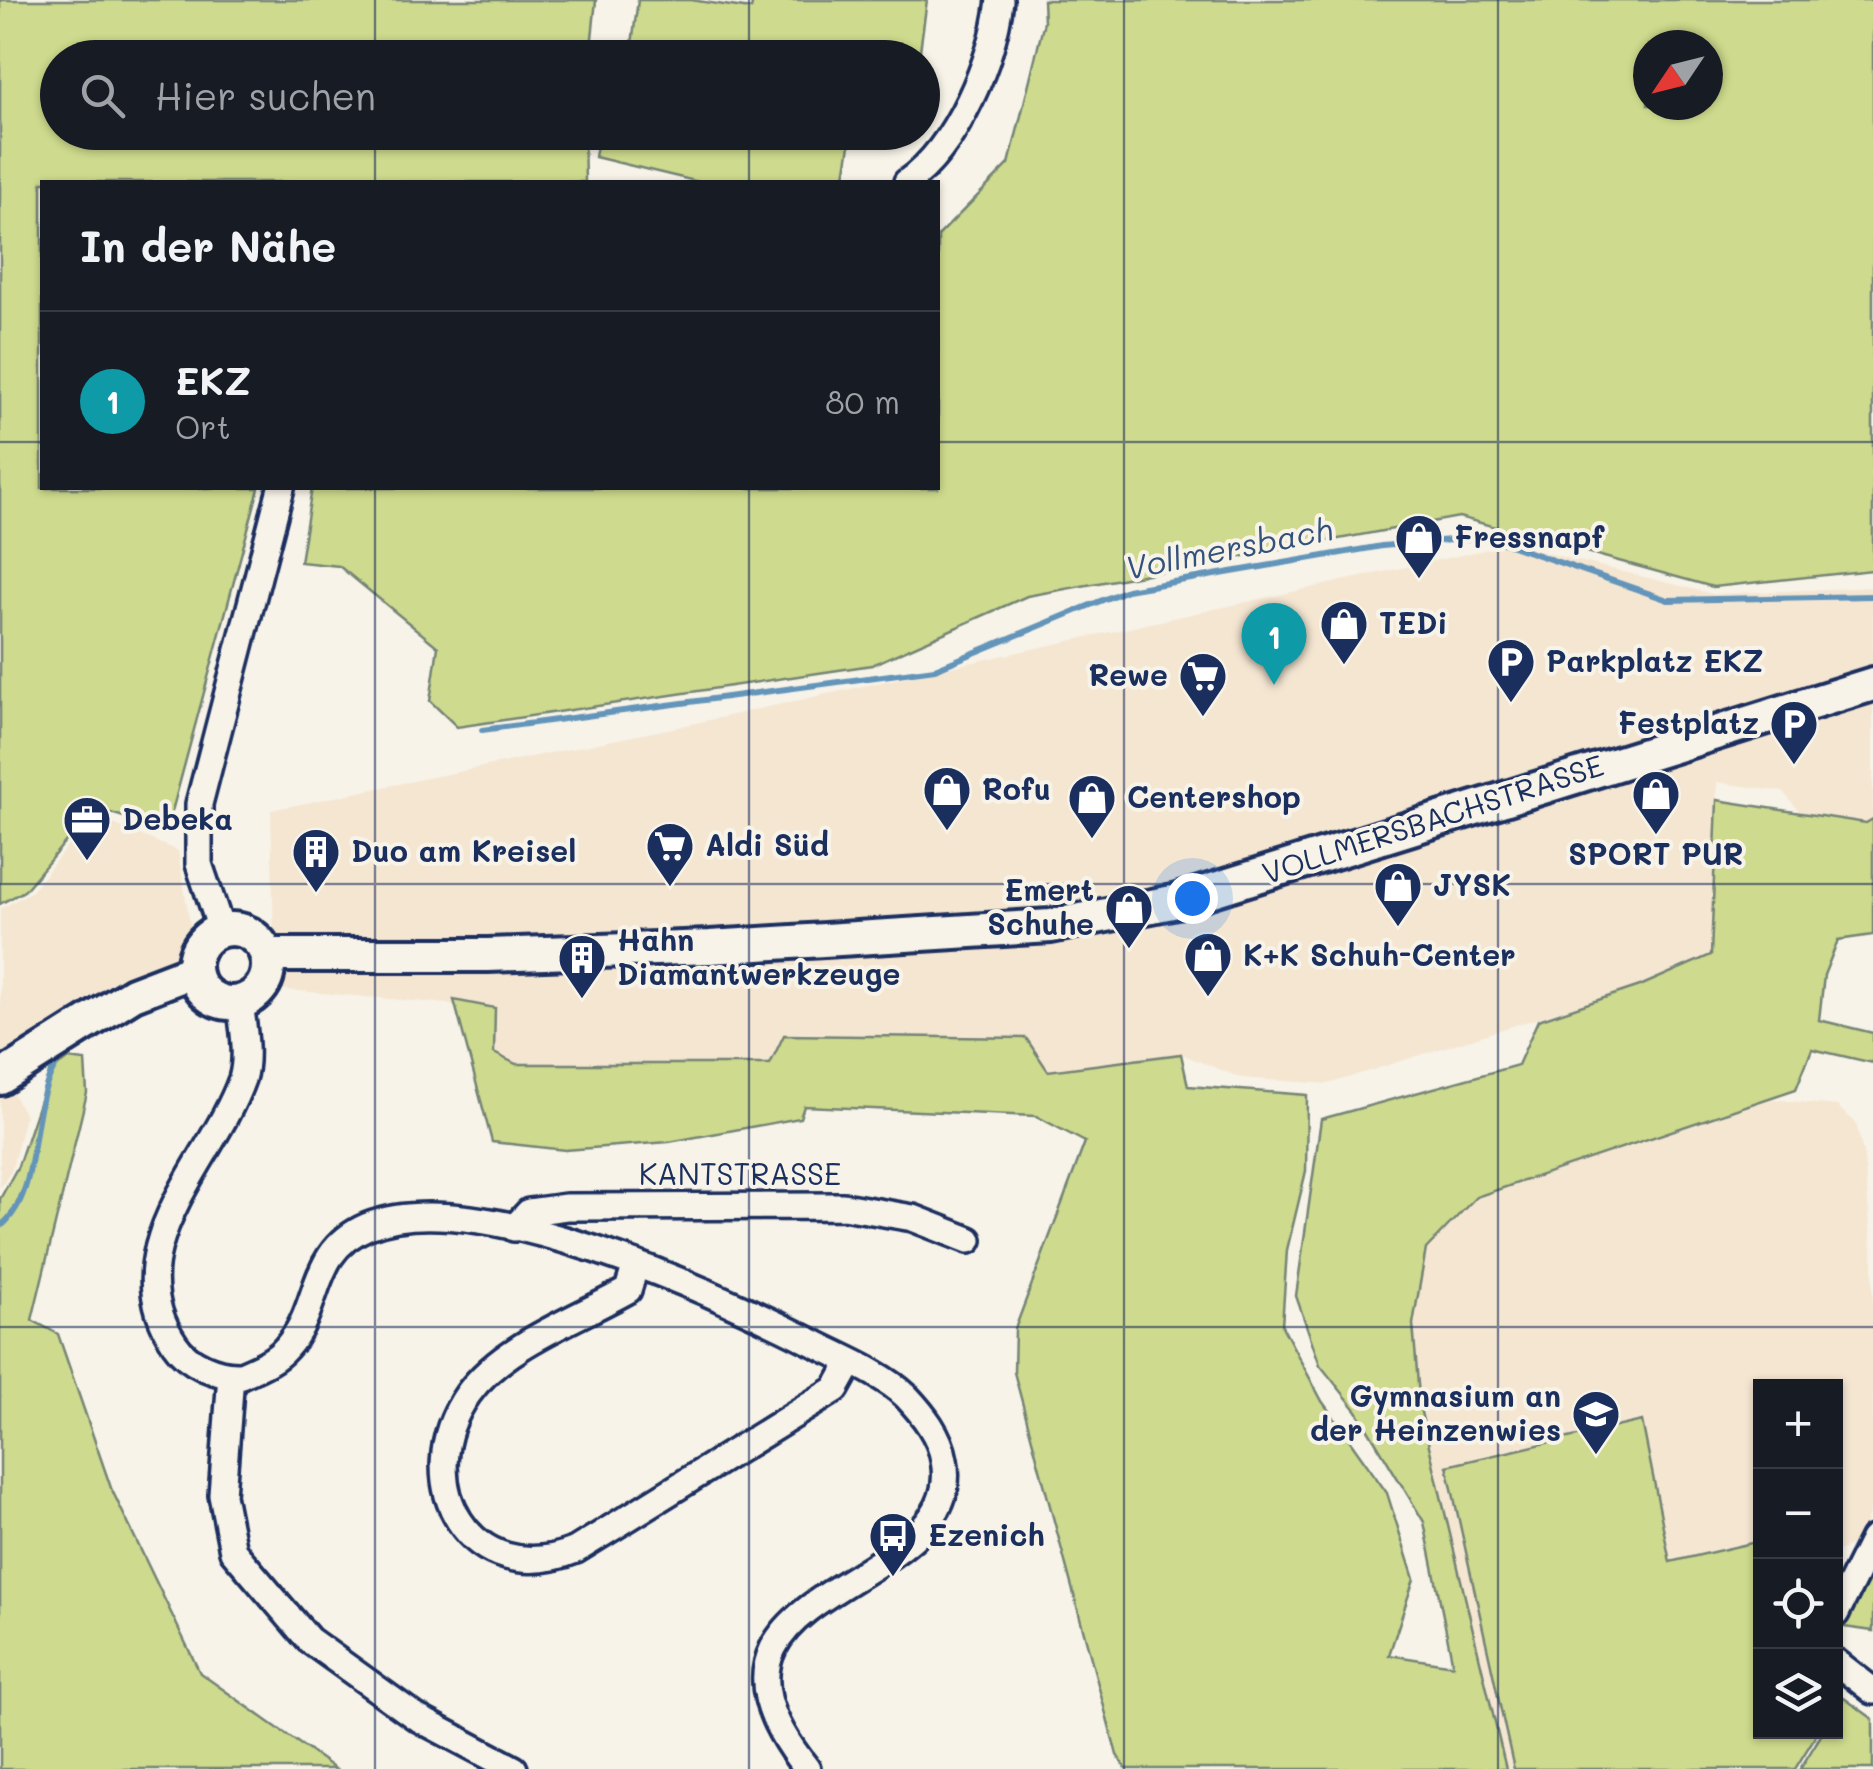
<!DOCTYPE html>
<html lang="de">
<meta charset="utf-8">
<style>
body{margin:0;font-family:Mali,sans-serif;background:#20242c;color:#f1f3f6}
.controls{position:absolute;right:30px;bottom:30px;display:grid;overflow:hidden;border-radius:0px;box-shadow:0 2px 8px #0004}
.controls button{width:90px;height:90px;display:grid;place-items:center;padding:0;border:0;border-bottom:2px solid #363941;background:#171b24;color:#f1f3f6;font:50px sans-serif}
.compass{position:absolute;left:1633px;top:30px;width:90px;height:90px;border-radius:50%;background:#171b24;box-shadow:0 2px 8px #0004;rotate:235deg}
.you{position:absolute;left:1192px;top:898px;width:35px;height:35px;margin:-25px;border:8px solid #fff;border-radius:50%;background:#1a73e8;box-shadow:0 0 0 15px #1a73e833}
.badge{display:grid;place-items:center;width:65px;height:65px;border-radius:50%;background:#ea580c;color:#fff;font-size:32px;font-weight:700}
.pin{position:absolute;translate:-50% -82px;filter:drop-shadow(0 2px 5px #0008)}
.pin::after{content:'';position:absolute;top:52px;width:35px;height:30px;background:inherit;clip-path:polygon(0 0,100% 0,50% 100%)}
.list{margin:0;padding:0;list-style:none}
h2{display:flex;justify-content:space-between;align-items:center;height:130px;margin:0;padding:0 40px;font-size:42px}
h2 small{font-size:32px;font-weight:400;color:#9ea1a6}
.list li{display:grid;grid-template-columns:65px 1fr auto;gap:30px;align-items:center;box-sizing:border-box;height:180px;padding:0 40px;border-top:2px solid #363941}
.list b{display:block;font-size:38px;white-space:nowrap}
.list p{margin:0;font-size:32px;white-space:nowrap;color:#9ea1a6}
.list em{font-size:32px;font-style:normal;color:#9ea1a6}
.icon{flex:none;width:55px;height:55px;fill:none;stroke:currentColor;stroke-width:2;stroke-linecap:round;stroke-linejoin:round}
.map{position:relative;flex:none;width:1873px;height:1769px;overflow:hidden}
.search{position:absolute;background:#171b24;box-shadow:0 2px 8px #0004;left:40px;top:40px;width:900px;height:110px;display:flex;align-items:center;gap:25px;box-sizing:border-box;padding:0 35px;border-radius:55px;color:#9ea1a6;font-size:38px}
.panel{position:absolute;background:#171b24;box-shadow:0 2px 8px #0004;left:40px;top:180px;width:900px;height:310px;border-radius:0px}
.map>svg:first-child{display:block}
</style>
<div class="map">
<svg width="1873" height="1769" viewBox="0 0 1873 1769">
<rect width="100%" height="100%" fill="#f7f3e8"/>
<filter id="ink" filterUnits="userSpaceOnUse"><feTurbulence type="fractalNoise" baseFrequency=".01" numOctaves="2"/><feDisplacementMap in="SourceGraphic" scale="20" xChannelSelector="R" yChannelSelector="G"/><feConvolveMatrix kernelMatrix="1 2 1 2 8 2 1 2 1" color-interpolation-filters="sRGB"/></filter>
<g filter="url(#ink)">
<g fill="#f5e6d2">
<polygon points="1511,544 1713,594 1873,587 1873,819 1866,823 1801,813 1783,792 1717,782 1711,955 1640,986 1328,1084 1241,1078 1181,1054 1048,1071 1025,1038 784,1035 771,1064 516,1064 494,1053 494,1008 275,989 271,810 682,726"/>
<polygon points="92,815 178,851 192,937 168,964 110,985 0,1054 0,909 32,891"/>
<polygon points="0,1068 25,1116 11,1172 0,1188"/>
<polygon points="1771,1099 1837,1106 1856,1123 1864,1157 1873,1259 1873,1503 1863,1531 1850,1546 1836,1552 1836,1386 1760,1386 1760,1709 1623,1769 1506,1769 1420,1408 1413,1324 1426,1249 1475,1197"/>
</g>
<g fill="#ceda8d" stroke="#748476" stroke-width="2.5" fill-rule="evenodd">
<polygon points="0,0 596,0 590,57 58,58 58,132 584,133 585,182 42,182 42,488 259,488 167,830 94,808 24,891 0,904"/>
<polygon points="638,0 691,0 751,9 753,0 927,0 919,58 723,58 632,44"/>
<path d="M1043,0H1873V570L1713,587L1459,517L1027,596L872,665L457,727L430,701L438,647L339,566L300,562L312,488H938V236L1009,164L1044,22ZM1648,45H1708V105H1648Z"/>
<polygon points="599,133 599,132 852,133 844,182 699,182 595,157"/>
<polygon points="1717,800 1866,823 1873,819 1873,935 1838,940 1824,975 1819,1020 1873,1033 1873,1063 1812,1049 1796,1089 1476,1197 1426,1249 1413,1324 1420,1408 1506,1769 1126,1769 1117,1755 1014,1372 1015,1329 1085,1142 1036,1116 804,1106 800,1118 669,1142 565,1150 492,1142 454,1000 495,1008 494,1053 516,1064 770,1064 784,1035 1026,1038 1048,1071 1181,1054 1188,1086 1307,1095 1306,1171 1287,1250 1282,1326 1322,1401 1387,1493 1414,1579 1389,1655 1453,1665 1424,1522 1357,1411 1320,1365 1296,1296 1321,1119 1518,1065 1538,1020 1640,986 1711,955"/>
<polygon points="68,1059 85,1061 87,1093 32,1320 58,1334 111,1488 200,1673 335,1769 0,1769 0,1199 18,1166 49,1073"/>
<polygon points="1642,1421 1670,1562 1760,1541 1760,1732 1818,1732 1795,1769 1514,1769 1447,1466"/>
<polygon points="1873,1573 1873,1631 1844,1627"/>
<polygon points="1844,1698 1873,1719 1873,1769 1800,1769 1823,1732 1836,1732 1836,1712"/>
</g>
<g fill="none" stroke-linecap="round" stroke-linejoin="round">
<g stroke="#6494ba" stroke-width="6">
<polyline points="482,730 935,669 1127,590 1382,546 1486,537 1668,600 1873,596"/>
<polyline points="128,1015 160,1001"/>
<path d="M0,1227C47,1189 23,1102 63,1055"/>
</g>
<g stroke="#1b2f5e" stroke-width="32">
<g id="minor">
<path d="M907,182C957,147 993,60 1000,0"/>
<polyline points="221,929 199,864 199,804 281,488"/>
<path d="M240,1003C243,1026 249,1056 242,1079C212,1164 111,1250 175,1344C188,1364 217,1376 241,1375C257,1368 275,1361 286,1348C323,1307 307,1252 368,1226C476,1182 715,1293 814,1343C843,1358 882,1373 906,1396C923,1414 940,1435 944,1460C970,1594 656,1581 807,1769"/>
<polyline points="514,1228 529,1212 566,1207 843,1206 913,1218 969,1240"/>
<path d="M636,1264L628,1290C577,1319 503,1345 468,1394C407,1481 470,1593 576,1550L836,1389L851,1362"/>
<polyline points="231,1375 222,1495 233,1551 309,1640 416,1717 514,1769"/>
<polyline points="1836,1613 1873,1539"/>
<polyline points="1836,1662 1873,1691"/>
</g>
</g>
<g stroke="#1b2f5e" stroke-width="40">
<g id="major">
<circle cx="231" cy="966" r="37"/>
<polyline points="267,955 488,955 710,947 1051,926 1177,901 1873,684"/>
<polyline points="0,1078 133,994 193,971"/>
</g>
</g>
<use href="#minor" stroke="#f7f3e8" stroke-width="25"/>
<use href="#major" stroke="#f7f3e8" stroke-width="32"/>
</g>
</g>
<path fill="none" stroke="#1b2f5e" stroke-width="2.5" stroke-opacity="0.55" d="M375,0V58M749,0V58M1124,0V1769M1498,0V1769M375,132V182M749,132V182M0,442H42M938,442H1873M375,488V1769M749,488V1769M0,884H1873M0,1327H1873"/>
<defs>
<g id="shop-pin" transform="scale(2.5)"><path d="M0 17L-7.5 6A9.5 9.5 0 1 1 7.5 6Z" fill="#1b2f5e" stroke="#f7f3e8"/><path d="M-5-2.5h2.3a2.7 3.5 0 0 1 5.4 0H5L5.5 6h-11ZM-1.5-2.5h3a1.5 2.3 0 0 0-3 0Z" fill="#fff"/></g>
<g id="parking-pin" transform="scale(2.5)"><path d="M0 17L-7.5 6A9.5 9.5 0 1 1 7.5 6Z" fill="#1b2f5e" stroke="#f7f3e8"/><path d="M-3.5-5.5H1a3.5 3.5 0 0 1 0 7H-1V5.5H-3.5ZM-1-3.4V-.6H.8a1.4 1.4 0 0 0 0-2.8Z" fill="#fff"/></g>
<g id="supermarket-pin" transform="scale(2.5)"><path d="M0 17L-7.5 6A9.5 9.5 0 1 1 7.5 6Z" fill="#1b2f5e" stroke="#f7f3e8"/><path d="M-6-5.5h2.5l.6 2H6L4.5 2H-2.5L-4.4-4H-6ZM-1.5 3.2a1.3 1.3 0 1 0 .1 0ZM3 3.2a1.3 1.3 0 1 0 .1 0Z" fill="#fff"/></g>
<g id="office-pin" transform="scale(2.5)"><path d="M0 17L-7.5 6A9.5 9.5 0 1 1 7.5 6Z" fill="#1b2f5e" stroke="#f7f3e8"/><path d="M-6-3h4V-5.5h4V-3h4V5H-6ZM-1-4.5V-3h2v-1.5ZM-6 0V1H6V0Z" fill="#fff"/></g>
<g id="building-pin" transform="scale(2.5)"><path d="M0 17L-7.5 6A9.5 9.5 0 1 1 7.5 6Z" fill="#1b2f5e" stroke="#f7f3e8"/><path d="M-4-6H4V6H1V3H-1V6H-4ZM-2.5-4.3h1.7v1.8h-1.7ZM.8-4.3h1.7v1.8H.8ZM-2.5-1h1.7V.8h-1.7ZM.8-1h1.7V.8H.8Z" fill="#fff"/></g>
<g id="school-pin" transform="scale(2.5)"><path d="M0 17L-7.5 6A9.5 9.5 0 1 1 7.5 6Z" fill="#1b2f5e" stroke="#f7f3e8"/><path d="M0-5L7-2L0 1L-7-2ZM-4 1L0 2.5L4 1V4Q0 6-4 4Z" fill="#fff"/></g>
<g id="bus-pin" transform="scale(2.5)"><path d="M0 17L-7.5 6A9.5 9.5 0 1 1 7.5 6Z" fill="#1b2f5e" stroke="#f7f3e8"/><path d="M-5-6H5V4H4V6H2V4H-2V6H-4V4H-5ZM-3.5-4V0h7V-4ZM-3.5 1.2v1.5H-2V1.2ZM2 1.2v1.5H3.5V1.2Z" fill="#fff"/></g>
</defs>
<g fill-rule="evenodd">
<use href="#shop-pin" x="1419" y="538"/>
<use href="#shop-pin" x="1344" y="624"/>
<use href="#parking-pin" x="1511" y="662"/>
<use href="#supermarket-pin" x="1203" y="676"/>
<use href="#parking-pin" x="1794" y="724"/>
<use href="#shop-pin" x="947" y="790"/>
<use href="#shop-pin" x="1656" y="794"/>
<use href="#shop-pin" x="1092" y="798"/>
<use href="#office-pin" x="87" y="820"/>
<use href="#supermarket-pin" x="670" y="846"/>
<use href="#building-pin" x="316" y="852"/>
<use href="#shop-pin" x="1398" y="886"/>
<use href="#shop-pin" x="1129" y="908"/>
<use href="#shop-pin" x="1208" y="956"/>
<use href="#building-pin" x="582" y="958"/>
<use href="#school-pin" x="1596" y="1414"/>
<use href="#bus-pin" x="893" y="1536"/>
</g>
<g text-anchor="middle" stroke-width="8" stroke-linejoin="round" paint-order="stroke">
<g font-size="30" font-weight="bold" fill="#1b2f5e" stroke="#f7f3e8" text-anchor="start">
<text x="1454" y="548">Fressnapf</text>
<text x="1379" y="634">TEDi</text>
<text x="1546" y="672">Parkplatz EKZ</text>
<text x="1168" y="686" text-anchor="end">Rewe</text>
<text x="1759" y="734" text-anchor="end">Festplatz</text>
<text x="982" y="800">Rofu</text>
<text x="1127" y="808">Centershop</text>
<text x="122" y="830">Debeka</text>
<text x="705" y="856">Aldi Süd</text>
<text x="351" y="862">Duo am Kreisel</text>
<text x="1656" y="865" text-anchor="middle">SPORT PUR</text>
<text x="1433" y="896">JYSK</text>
<text x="1094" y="901" text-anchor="end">Emert<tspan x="1094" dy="34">Schuhe</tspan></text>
<text x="617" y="951">Hahn<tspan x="617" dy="34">Diamantwerkzeuge</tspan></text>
<text x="1243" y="966">K+K Schuh-Center</text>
<text x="1561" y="1407" text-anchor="end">Gymnasium an<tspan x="1561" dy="34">der Heinzenwies</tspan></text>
<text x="928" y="1546">Ezenich</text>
</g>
<g font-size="30" fill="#1b2f5e" stroke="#f7f3e8">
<text transform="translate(1433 820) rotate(-18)" y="10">VOLLMERSBACHSTRASSE</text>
<text x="740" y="1185">KANTSTRASSE</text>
</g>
<g font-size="32" font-style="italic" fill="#33517d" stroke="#f7f3e8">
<text transform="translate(1229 549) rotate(-11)" y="11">Vollmersbach</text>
</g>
</g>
</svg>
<div class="controls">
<button>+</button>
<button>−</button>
<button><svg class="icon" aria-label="locate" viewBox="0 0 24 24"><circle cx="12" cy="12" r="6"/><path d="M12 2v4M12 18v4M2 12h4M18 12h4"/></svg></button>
<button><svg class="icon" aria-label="layers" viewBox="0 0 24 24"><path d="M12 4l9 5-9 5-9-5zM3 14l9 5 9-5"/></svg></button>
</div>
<svg class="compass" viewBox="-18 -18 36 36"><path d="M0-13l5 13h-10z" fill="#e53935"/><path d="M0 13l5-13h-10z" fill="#9ea1a6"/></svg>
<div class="you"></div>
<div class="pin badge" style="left:1274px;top:685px;background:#0f9aa8">1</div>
<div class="search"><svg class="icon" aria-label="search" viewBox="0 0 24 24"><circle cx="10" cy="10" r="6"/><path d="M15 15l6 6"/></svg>Hier suchen</div>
<section class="panel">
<h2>In der Nähe<small></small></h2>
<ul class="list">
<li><span class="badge" style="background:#0f9aa8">1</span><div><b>EKZ</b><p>Ort</p></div><em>80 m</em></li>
</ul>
</section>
</div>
